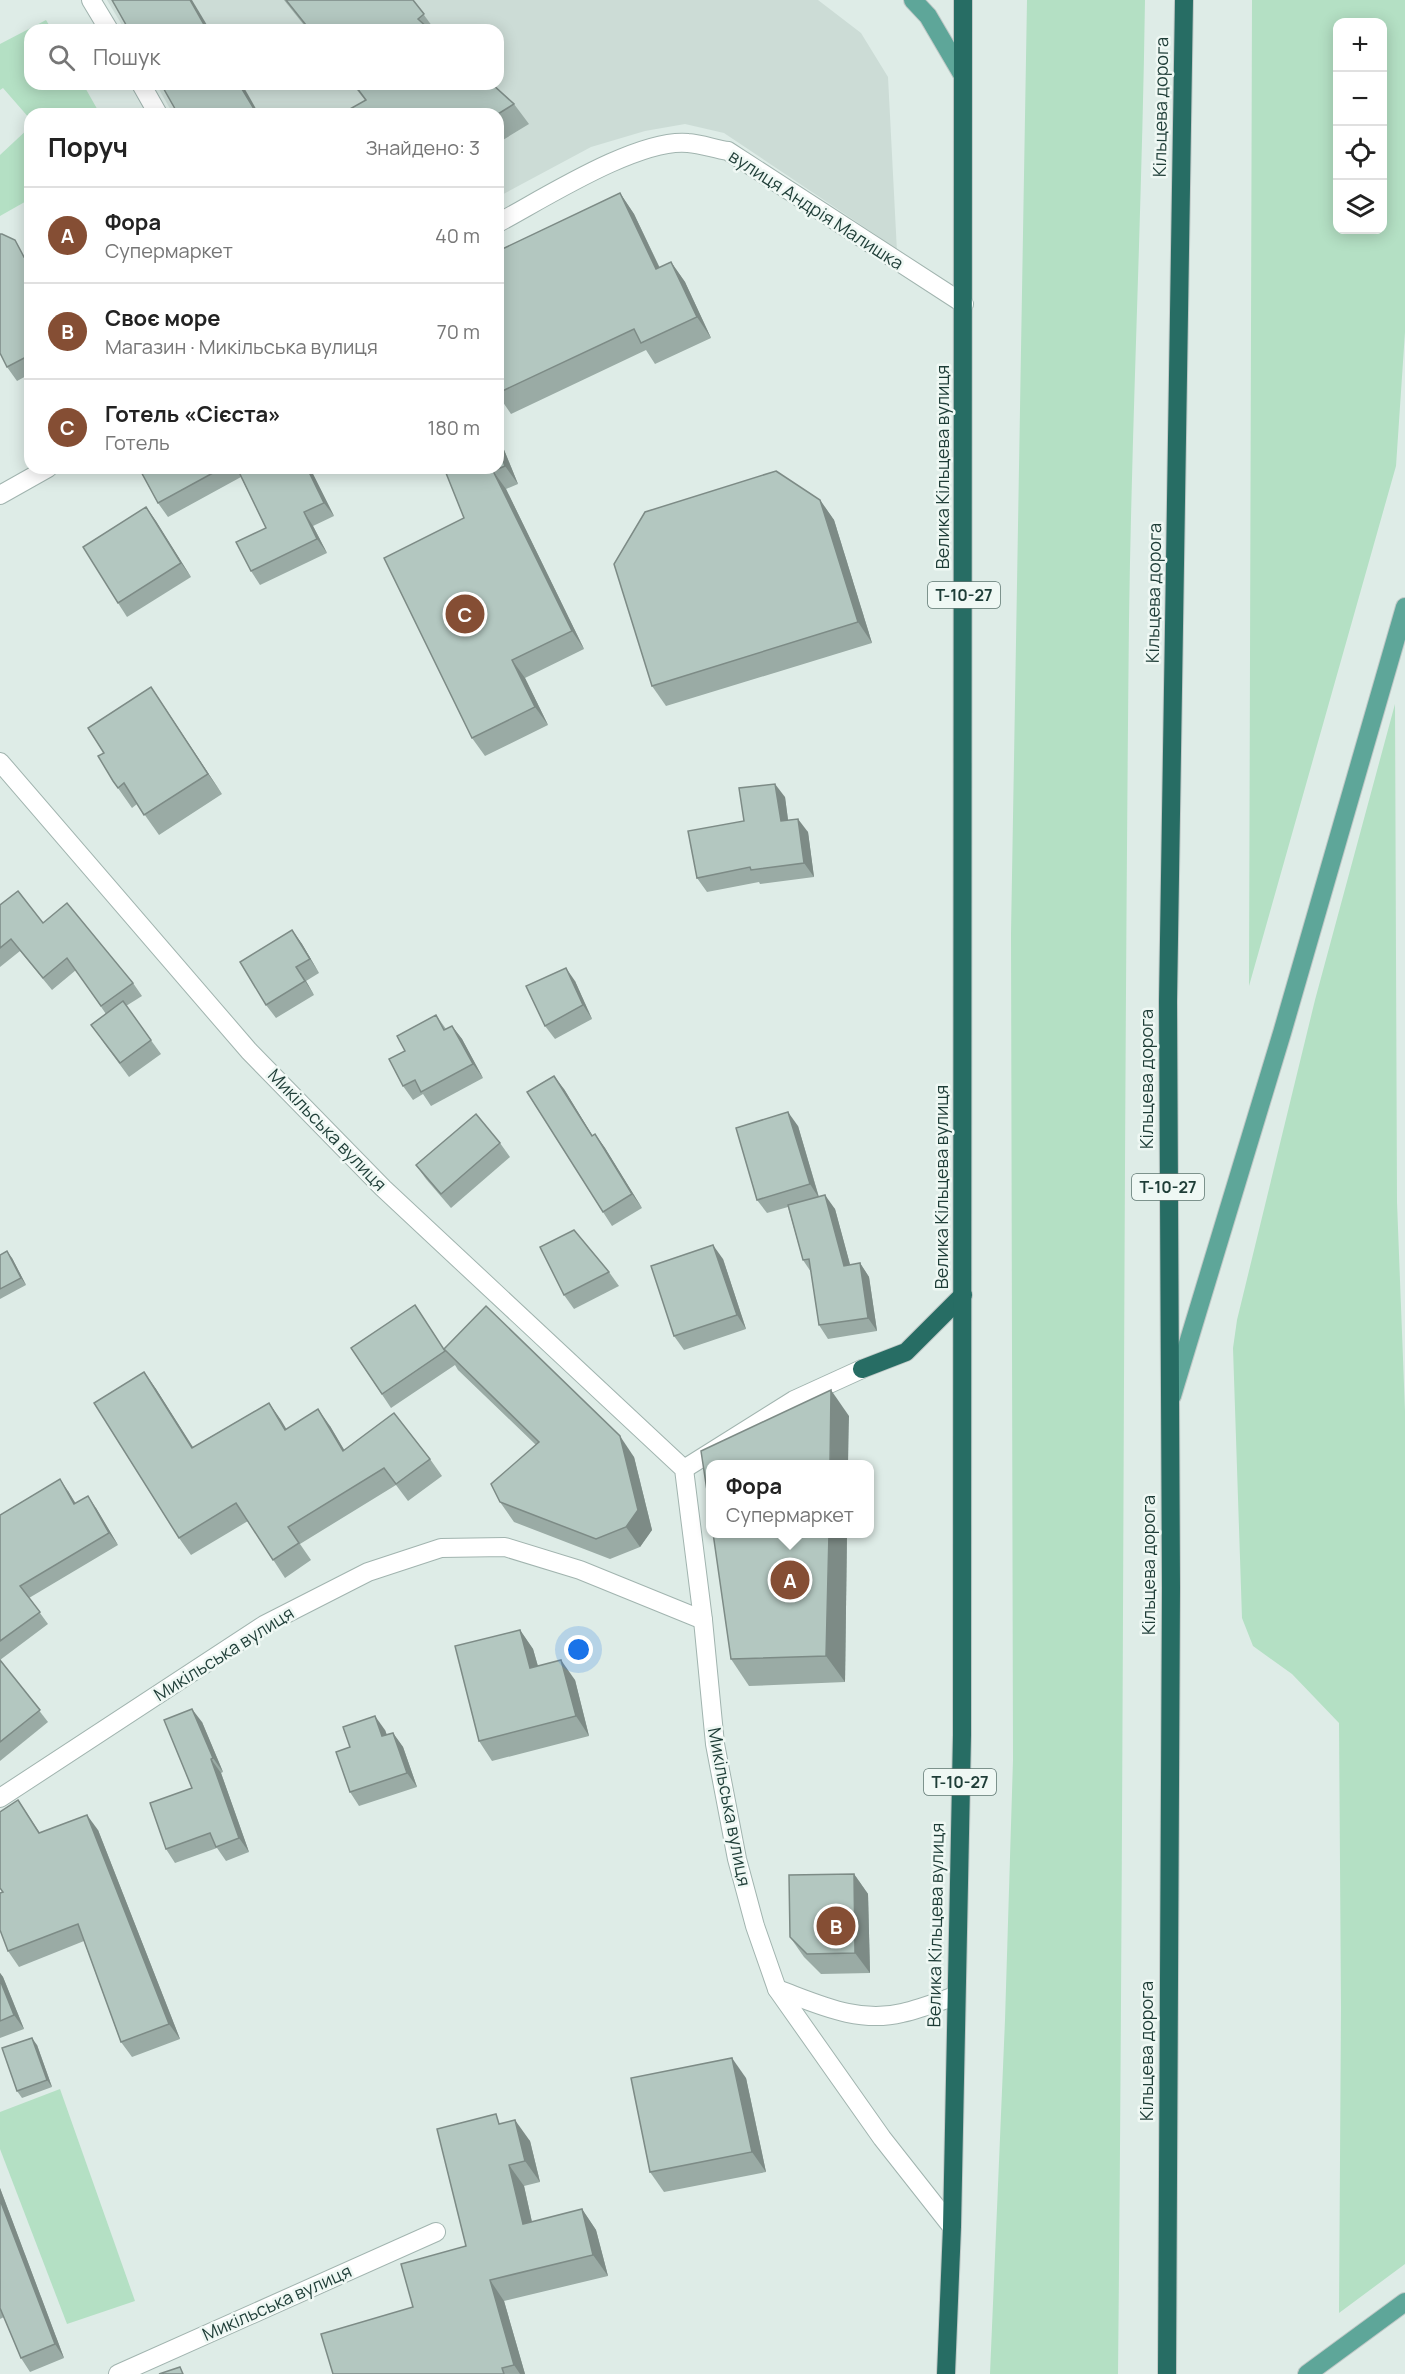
<!DOCTYPE html>
<html lang="uk">
<meta charset="utf-8">
<style>
body{margin:0;font-family:Manrope,sans-serif;background:#f6f6f6;color:#222}
.controls{position:absolute;right:18px;top:18px;display:grid;overflow:hidden;border-radius:12px;box-shadow:0 3px 15px #0003}
.controls button{width:54px;height:54px;display:grid;place-items:center;padding:0;border:0;border-bottom:2px solid #e0e0e0;background:#fff;color:#222;font:30px sans-serif}
.you{position:absolute;left:579px;top:1650px;width:21px;height:21px;margin:-15px;border:4px solid #fff;border-radius:50%;background:#1a73e8;box-shadow:0 0 0 9px #1a73e833}
.badge{display:grid;place-items:center;width:39px;height:39px;border-radius:50%;background:#854e34;color:#fff;font-size:20px;font-weight:700}
.pin{position:absolute;translate:-50% -50%;border:3px solid #fff;box-shadow:0 2px 6px #0006}
.popup{position:absolute;left:706px;top:1460px;width:168px;height:78px;box-sizing:border-box;display:grid;place-content:center;border-radius:12px;background:#fff;filter:drop-shadow(0 2px 4px #0005);font-size:20px;white-space:nowrap;color:#767676}
.popup b{font-size:22px;color:#222}
.popup::after{content:'';position:absolute;left:50%;top:100%;margin-left:-12px;border:12px solid transparent;border-top-color:#fff}
.list{margin:0;padding:0;list-style:none}
h2{display:flex;justify-content:space-between;align-items:center;height:78px;margin:0;padding:0 24px;font-size:26px}
h2 small{font-size:20px;font-weight:400;color:#767676}
.list li{display:grid;grid-template-columns:39px 1fr auto;gap:18px;align-items:center;box-sizing:border-box;height:96px;padding:0 24px;border-top:2px solid #e0e0e0}
.list b{display:block;font-size:22px;white-space:nowrap}
.list p{margin:0;font-size:20px;white-space:nowrap;color:#767676}
.list em{font-size:20px;font-style:normal;color:#767676}
.icon{flex:none;width:33px;height:33px;fill:none;stroke:currentColor;stroke-width:2;stroke-linecap:round;stroke-linejoin:round}
.map{position:relative;flex:none;width:1405px;height:2374px;overflow:hidden}
.search{position:absolute;background:#fff;box-shadow:0 3px 15px #0003;left:24px;top:24px;width:480px;height:66px;display:flex;align-items:center;gap:15px;box-sizing:border-box;padding:0 21px;border-radius:18px;color:#767676;font-size:22px}
.panel{position:absolute;background:#fff;box-shadow:0 3px 15px #0003;left:24px;top:108px;width:480px;height:366px;border-radius:18px}
.map>svg:first-child{display:block}
</style>
<div class="map">
<svg width="1405" height="2374" viewBox="0 0 1405 2374">
<rect width="100%" height="100%" fill="#deece7"/>
<polygon fill="#ccdcd6" points="107,0 818,0 861,33 888,77 897,252 879,237 724,133 685,124 645,131 591,147 498,197 498,114 173,114 156,84 498,84 498,30 125,30"/>
<g fill="#b4e0c4" fill-rule="evenodd">
<path d="M1027,0H1145C1142,207 1132,413 1129,620C1123,1205 1124,1789 1118,2374H990L1005,2020L1013,1760L1011,934Z"/>
<path d="M1252,0H1405V332L1396,466L1249,986ZM1338,22H1382V230H1338Z"/>
<polygon points="46,20 52,30 30,30 30,84 83,84 100,114 30,114 30,119 3,88 0,90 0,44"/>
<polygon points="30,127 30,199 0,216 0,155"/>
<polygon points="1395,704 1397,1202 1405,1411 1405,2264 1339,2313 1341,2007 1339,1723 1292,1674 1253,1646 1242,1618 1233,1348 1237,1320 1315,1000"/>
<polygon points="60,2089 135,2301 67,2324 0,2149 0,2112"/>
</g>
<g fill="none" stroke-linecap="round" stroke-linejoin="round">
<g stroke="#a1b4af" stroke-width="20">
<g id="minor">
<polyline points="91,0 109,30"/>
<polyline points="141,84 158,114"/>
<path d="M498,223C543,199 638,138 688,143C701,144 715,149 728,151L964,304"/>
<polyline points="0,495 48,468"/>
<polyline points="0,762 249,1051 383,1188 684,1469 703,1620 715,1744 737,1859 755,1926 777,1989 882,2138 952,2227"/>
<polyline points="684,1469 794,1400 862,1369"/>
<polyline points="0,1798 264,1625 368,1572 441,1548 505,1547 580,1570 703,1620"/>
<path d="M777,1989C818,2004 858,2024 902,2013C920,2009 938,2002 955,1996"/>
<polyline points="118,2374 436,2232"/>
</g>
</g>
<g stroke="#c0c9c7" stroke-width="20">
<g id="major">
<polyline points="913,0 928,16 962,74"/>
<polyline points="1172,1396 1282,1033 1405,607"/>
<polyline points="1307,2374 1405,2302"/>
</g>
</g>
<g stroke="#c0c9c7" stroke-width="20">
<g id="highway">
<polyline points="862,1369 906,1352 963,1295"/>
<polyline points="946,2374 952,2227 962,1735 963,0"/>
<polyline points="1167,2374 1171,1587 1168,1002 1184,0"/>
</g>
</g>
<use href="#minor" stroke="#fff" stroke-width="18"/>
<use href="#major" stroke="#5ea699" stroke-width="18"/>
<use href="#highway" stroke="#276d64" stroke-width="18"/>
</g>
<g fill="#9aaba5">
<polygon points="284,0 413,0 435,30 308,30"/>
<polygon points="352,84 492,84 514,104 529,124 498,143 498,114 365,100"/>
<polygon points="620,193 634,214 660,268 671,262 685,282 711,338 655,364 646,350 511,414 498,395 498,251"/>
<polygon points="30,255 30,374 17,381 7,367 26,257"/>
<polygon points="498,435 518,484 506,489 584,649 525,678 548,725 485,756 472,738 464,518 444,468 498,468"/>
<polygon points="139,468 237,468 239,472 310,468 334,516 313,526 327,553 260,585 251,571 266,528 241,477 168,517 158,503"/>
<polygon points="820,500 834,520 872,643 666,706 652,686"/>
<polygon points="146,507 191,577 127,617 118,603"/>
<polygon points="165,708 222,794 159,835 137,804 132,808 113,781 104,753"/>
<polygon points="785,797 788,820 808,832 814,877 760,884 759,882 707,892 697,878 744,821"/>
<polygon points="0,905 43,923 133,983 142,996 126,1006 161,1054 129,1077 101,1039 106,1014 76,970 52,990 20,951 0,967"/>
<polygon points="292,930 302,944 319,973 306,981 314,995 276,1018 266,1005"/>
<polygon points="575,981 592,1019 555,1039 545,1026"/>
<polygon points="436,1015 446,1029 452,1026 462,1039 483,1078 431,1106 423,1094 413,1100 403,1086 405,1051"/>
<polygon points="564,1089 592,1135 595,1134 605,1148 642,1208 612,1226 603,1212"/>
<polygon points="798,1126 819,1197 835,1209 850,1265 860,1263 869,1277 877,1331 828,1339 819,1325 811,1272 803,1260 788,1207 767,1213 757,1200"/>
<polygon points="500,1143 510,1157 451,1208 426,1179 416,1165"/>
<polygon points="0,1255 12,1258 26,1285 0,1299"/>
<polygon points="723,1259 746,1329 684,1350 674,1336"/>
<polygon points="609,1272 619,1286 574,1309 564,1295"/>
<polygon points="351,1348 445,1348 634,1457 652,1530 640,1547 610,1559 514,1522 500,1502 536,1445 458,1370 455,1365 391,1408"/>
<polygon points="144,1372 156,1389 193,1447 269,1403 286,1429 330,1426 344,1450 430,1459 442,1476 408,1501 396,1485 300,1544 311,1560 285,1578 248,1521 191,1555 179,1538"/>
<polygon points="68,1491 76,1504 96,1508 118,1545 29,1598 48,1624 0,1660 0,1515"/>
<polygon points="713,1533 847,1533 845,1682 749,1686 731,1659"/>
<polygon points="520,1630 533,1649 538,1666 575,1680 589,1736 492,1761 479,1741"/>
<polygon points="0,1660 48,1722 0,1761"/>
<polygon points="202,1722 223,1772 221,1773 249,1852 226,1861 217,1848 175,1863 166,1849 192,1788"/>
<polygon points="385,1730 387,1735 393,1733 403,1747 417,1787 359,1806 350,1792 350,1747"/>
<polygon points="18,1800 40,1833 98,1830 180,2039 132,2057 121,2042 84,1941 19,1967 8,1951 3,1892"/>
<polygon points="854,1874 868,1894 870,1973 821,1974 804,1957 790,1937"/>
<polygon points="0,1973 3,1977 24,2029 0,2038"/>
<polygon points="37,2045 52,2087 22,2098 17,2091"/>
<polygon points="746,2078 766,2172 664,2192 650,2172"/>
<polygon points="502,2123 530,2141 540,2182 524,2186 532,2222 582,2209 596,2230 608,2276 504,2301 525,2374 333,2374 413,2307 466,2246"/>
<polygon points="0,2188 64,2358 30,2372 21,2358 4,2317 0,2319"/>
</g>
<g fill="#7d8b86">
<polygon points="190,0 192,0 210,30 207,30"/>
<polygon points="239,84 242,84 259,114 257,114"/>
<polygon points="620,193 634,214 670,290 656,269"/>
<polygon points="671,262 685,282 711,338 697,317"/>
<polygon points="498,435 518,484 505,466 498,448"/>
<polygon points="307,468 310,468 334,516 324,503"/>
<polygon points="493,471 506,489 584,649 572,631"/>
<polygon points="820,500 834,520 872,643 858,622"/>
<polygon points="146,507 156,521 191,577 181,563"/>
<polygon points="304,512 313,526 327,553 317,539"/>
<polygon points="512,660 525,678 548,725 535,707"/>
<polygon points="151,687 165,708 222,794 208,774"/>
<polygon points="775,784 785,797 790,835 781,821"/>
<polygon points="798,819 808,832 814,877 804,863"/>
<polygon points="292,930 302,944 319,973 310,959"/>
<polygon points="296,967 306,981 314,995"/>
<polygon points="566,968 575,981 592,1019 583,1005"/>
<polygon points="452,1026 462,1039 483,1078 473,1064"/>
<polygon points="554,1076 564,1089 601,1150 592,1136"/>
<polygon points="788,1112 798,1126 819,1198 810,1184"/>
<polygon points="595,1134 605,1148 642,1208 632,1194"/>
<polygon points="825,1195 835,1209 854,1279 844,1266"/>
<polygon points="713,1245 723,1259 746,1329 737,1315"/>
<polygon points="7,1251 12,1258 26,1285 21,1278"/>
<polygon points="860,1263 869,1277 877,1331 868,1318"/>
<polygon points="144,1372 156,1389 204,1465 192,1448"/>
<polygon points="831,1390 849,1416 848,1464 830,1464"/>
<polygon points="269,1403 281,1420 297,1447 285,1430"/>
<polygon points="318,1409 330,1426 355,1468 343,1451"/>
<polygon points="620,1436 634,1457 652,1530 640,1547 626,1527"/>
<polygon points="60,1479 68,1491 83,1516 74,1504"/>
<polygon points="88,1496 96,1508 118,1545 109,1533"/>
<polygon points="829,1533 847,1533 845,1682 826,1656"/>
<polygon points="520,1630 533,1649 544,1688 530,1668"/>
<polygon points="561,1660 575,1680 589,1736 576,1716"/>
<polygon points="192,1709 202,1722 223,1772 213,1758"/>
<polygon points="375,1716 385,1730 392,1750 382,1736"/>
<polygon points="393,1733 403,1747 417,1787 407,1773"/>
<polygon points="211,1759 221,1773 249,1852 239,1838"/>
<polygon points="87,1815 98,1830 180,2039 169,2024"/>
<polygon points="854,1874 868,1894 870,1973 855,1953"/>
<polygon points="0,1973 3,1977 24,2029 14,2015 0,1980"/>
<polygon points="32,2038 37,2045 52,2087 47,2080"/>
<polygon points="732,2058 746,2078 766,2172 752,2152"/>
<polygon points="515,2120 530,2141 540,2182 525,2161"/>
<polygon points="509,2165 524,2186 537,2245 523,2224"/>
<polygon points="0,2188 64,2358 55,2344 0,2200"/>
<polygon points="582,2209 596,2230 608,2276 593,2255"/>
<polygon points="490,2280 504,2301 525,2374 520,2374 514,2365"/>
</g>
<g fill="#b3c7c0" stroke="#7d8b86" stroke-width="1.5">
<polygon points="112,0 190,0 207,30 129,30"/>
<polygon points="286,0 413,0 424,14 418,19 430,30 310,30"/>
<polygon points="161,84 239,84 257,114 178,114"/>
<polygon points="354,84 492,84 514,104 498,114 341,114 366,100"/>
<polygon points="620,193 656,269 671,262 697,317 641,343 634,329 498,393 498,251"/>
<polygon points="0,234 2,234 15,240 24,257 30,255 30,355 7,367 0,353"/>
<polygon points="498,448 505,466 493,471 572,631 512,660 535,707 472,738 384,558 464,518 444,468 498,468"/>
<polygon points="139,468 222,468 158,503"/>
<polygon points="247,468 307,468 324,503 304,512 317,539 251,571 236,542 266,528 239,472"/>
<polygon points="776,471 820,500 858,622 652,686 614,564 645,512"/>
<polygon points="146,507 181,563 118,603 83,547"/>
<polygon points="151,687 208,774 144,815 124,783 118,788 113,781 98,756 104,753 88,728"/>
<polygon points="775,784 781,821 798,819 804,863 751,870 750,867 697,878 688,831 744,821 739,788"/>
<polygon points="18,891 43,923 67,903 133,983 101,1006 67,958 43,978 11,939 0,948 0,905"/>
<polygon points="292,930 310,959 296,967 305,981 266,1005 240,962"/>
<polygon points="566,968 583,1005 545,1026 526,986"/>
<polygon points="123,1001 151,1040 120,1063 91,1025"/>
<polygon points="436,1015 444,1030 452,1026 473,1064 421,1092 415,1080 403,1086 389,1059 405,1051 397,1036"/>
<polygon points="554,1076 592,1136 595,1134 632,1194 603,1212 527,1092"/>
<polygon points="788,1112 810,1184 757,1200 736,1128"/>
<polygon points="476,1114 500,1143 441,1194 416,1165"/>
<polygon points="825,1195 844,1266 860,1263 868,1318 819,1325 809,1259 803,1260 788,1205"/>
<polygon points="574,1230 609,1272 564,1295 540,1247"/>
<polygon points="713,1245 737,1315 674,1336 651,1266"/>
<polygon points="7,1251 21,1278 0,1289 0,1255"/>
<polygon points="415,1305 445,1351 382,1394 351,1348"/>
<polygon points="486,1306 620,1436 638,1510 626,1527 596,1539 500,1502 491,1484 539,1442 444,1349"/>
<polygon points="144,1372 192,1448 269,1403 285,1430 318,1409 343,1451 394,1413 430,1459 396,1484 384,1468 288,1527 299,1543 273,1560 236,1503 179,1538 94,1403"/>
<polygon points="831,1390 830,1464 711,1464 711,1517 701,1451"/>
<polygon points="60,1479 74,1504 88,1496 109,1533 20,1586 40,1612 0,1641 0,1515"/>
<polygon points="713,1533 829,1533 826,1656 731,1659"/>
<polygon points="520,1630 530,1668 561,1660 576,1716 479,1741 455,1646"/>
<polygon points="0,1660 40,1710 0,1742"/>
<polygon points="192,1709 213,1758 211,1759 239,1838 216,1847 210,1833 166,1849 150,1803 192,1788 164,1720"/>
<polygon points="375,1716 382,1736 393,1733 407,1773 350,1792 336,1752 350,1747 343,1727"/>
<polygon points="18,1800 39,1833 87,1815 169,2024 121,2042 78,1924 8,1951 0,1930 0,1893 3,1892 0,1888 0,1812"/>
<polygon points="854,1874 855,1953 807,1954 790,1937 789,1875"/>
<polygon points="0,1980 14,2015 0,2021"/>
<polygon points="32,2038 47,2080 17,2091 2,2048"/>
<polygon points="732,2058 752,2152 650,2172 631,2078"/>
<polygon points="496,2114 499,2124 515,2120 525,2161 509,2165 523,2224 582,2209 593,2255 490,2280 514,2365 502,2368 504,2374 333,2374 321,2334 413,2307 401,2264 466,2246 437,2129"/>
<polygon points="0,2200 55,2344 21,2358 0,2308"/>
<polygon points="180,2367 183,2374 159,2374"/>
</g>
<g text-anchor="middle" stroke-width="5" stroke-linejoin="round" paint-order="stroke">
<g fill="#eff8f4" stroke="#5d7570" stroke-width="1.5">
<rect x="928" y="582" width="72" height="26" rx="4.5"/>
<rect x="1132" y="1174" width="72" height="26" rx="4.5"/>
<rect x="924" y="1769" width="72" height="26" rx="4.5"/>
</g>
<g font-size="16" font-weight="bold" fill="#1e3d37">
<text x="964" y="601">Т-10-27</text>
<text x="1168" y="1193">Т-10-27</text>
<text x="960" y="1788">Т-10-27</text>
</g>
<g font-size="18" fill="#1e3d37" stroke="#eff8f4">
<text transform="translate(1161 107) rotate(-89)" y="6">Кільцева дорога</text>
<text transform="translate(816 210) rotate(33)" y="6">вулиця Андрія Малишка</text>
<text transform="translate(943 467) rotate(-90)" y="6">Велика Кільцева вулиця</text>
<text transform="translate(1154 593) rotate(-89)" y="6">Кільцева дорога</text>
<text transform="translate(1147 1079) rotate(-90)" y="6">Кільцева дорога</text>
<text transform="translate(327 1130) rotate(46)" y="6">Микільська вулиця</text>
<text transform="translate(942 1187) rotate(-90)" y="6">Велика Кільцева вулиця</text>
<text transform="translate(1149 1565) rotate(-90)" y="6">Кільцева дорога</text>
<text transform="translate(224 1654) rotate(-32)" y="6">Микільська вулиця</text>
<text transform="translate(729 1807) rotate(79)" y="6">Микільська вулиця</text>
<text transform="translate(936 1925) rotate(-89)" y="6">Велика Кільцева вулиця</text>
<text transform="translate(1147 2051) rotate(-90)" y="6">Кільцева дорога</text>
<text transform="translate(277 2303) rotate(-24)" y="6">Микільська вулиця</text>
</g>
</g>
</svg>
<div class="controls">
<button>+</button>
<button>−</button>
<button><svg class="icon" aria-label="locate" viewBox="0 0 24 24"><circle cx="12" cy="12" r="6"/><path d="M12 2v4M12 18v4M2 12h4M18 12h4"/></svg></button>
<button><svg class="icon" aria-label="layers" viewBox="0 0 24 24"><path d="M12 4l9 5-9 5-9-5zM3 14l9 5 9-5"/></svg></button>
</div>
<div class="you"></div>
<div class="pin badge" style="left:790px;top:1580px">A</div>
<div class="popup"><b>Фора</b>Супермаркет</div>
<div class="pin badge" style="left:836px;top:1926px">B</div>
<div class="pin badge" style="left:465px;top:614px">C</div>
<div class="search"><svg class="icon" aria-label="search" viewBox="0 0 24 24"><circle cx="10" cy="10" r="6"/><path d="M15 15l6 6"/></svg>Пошук</div>
<section class="panel">
<h2>Поруч<small>Знайдено: 3</small></h2>
<ul class="list">
<li><span class="badge">A</span><div><b>Фора</b><p>Супермаркет</p></div><em>40 m</em></li>
<li><span class="badge">B</span><div><b>Своє море</b><p>Магазин · Микільська вулиця</p></div><em>70 m</em></li>
<li><span class="badge">C</span><div><b>Готель «Сієста»</b><p>Готель</p></div><em>180 m</em></li>
</ul>
</section>
</div>
